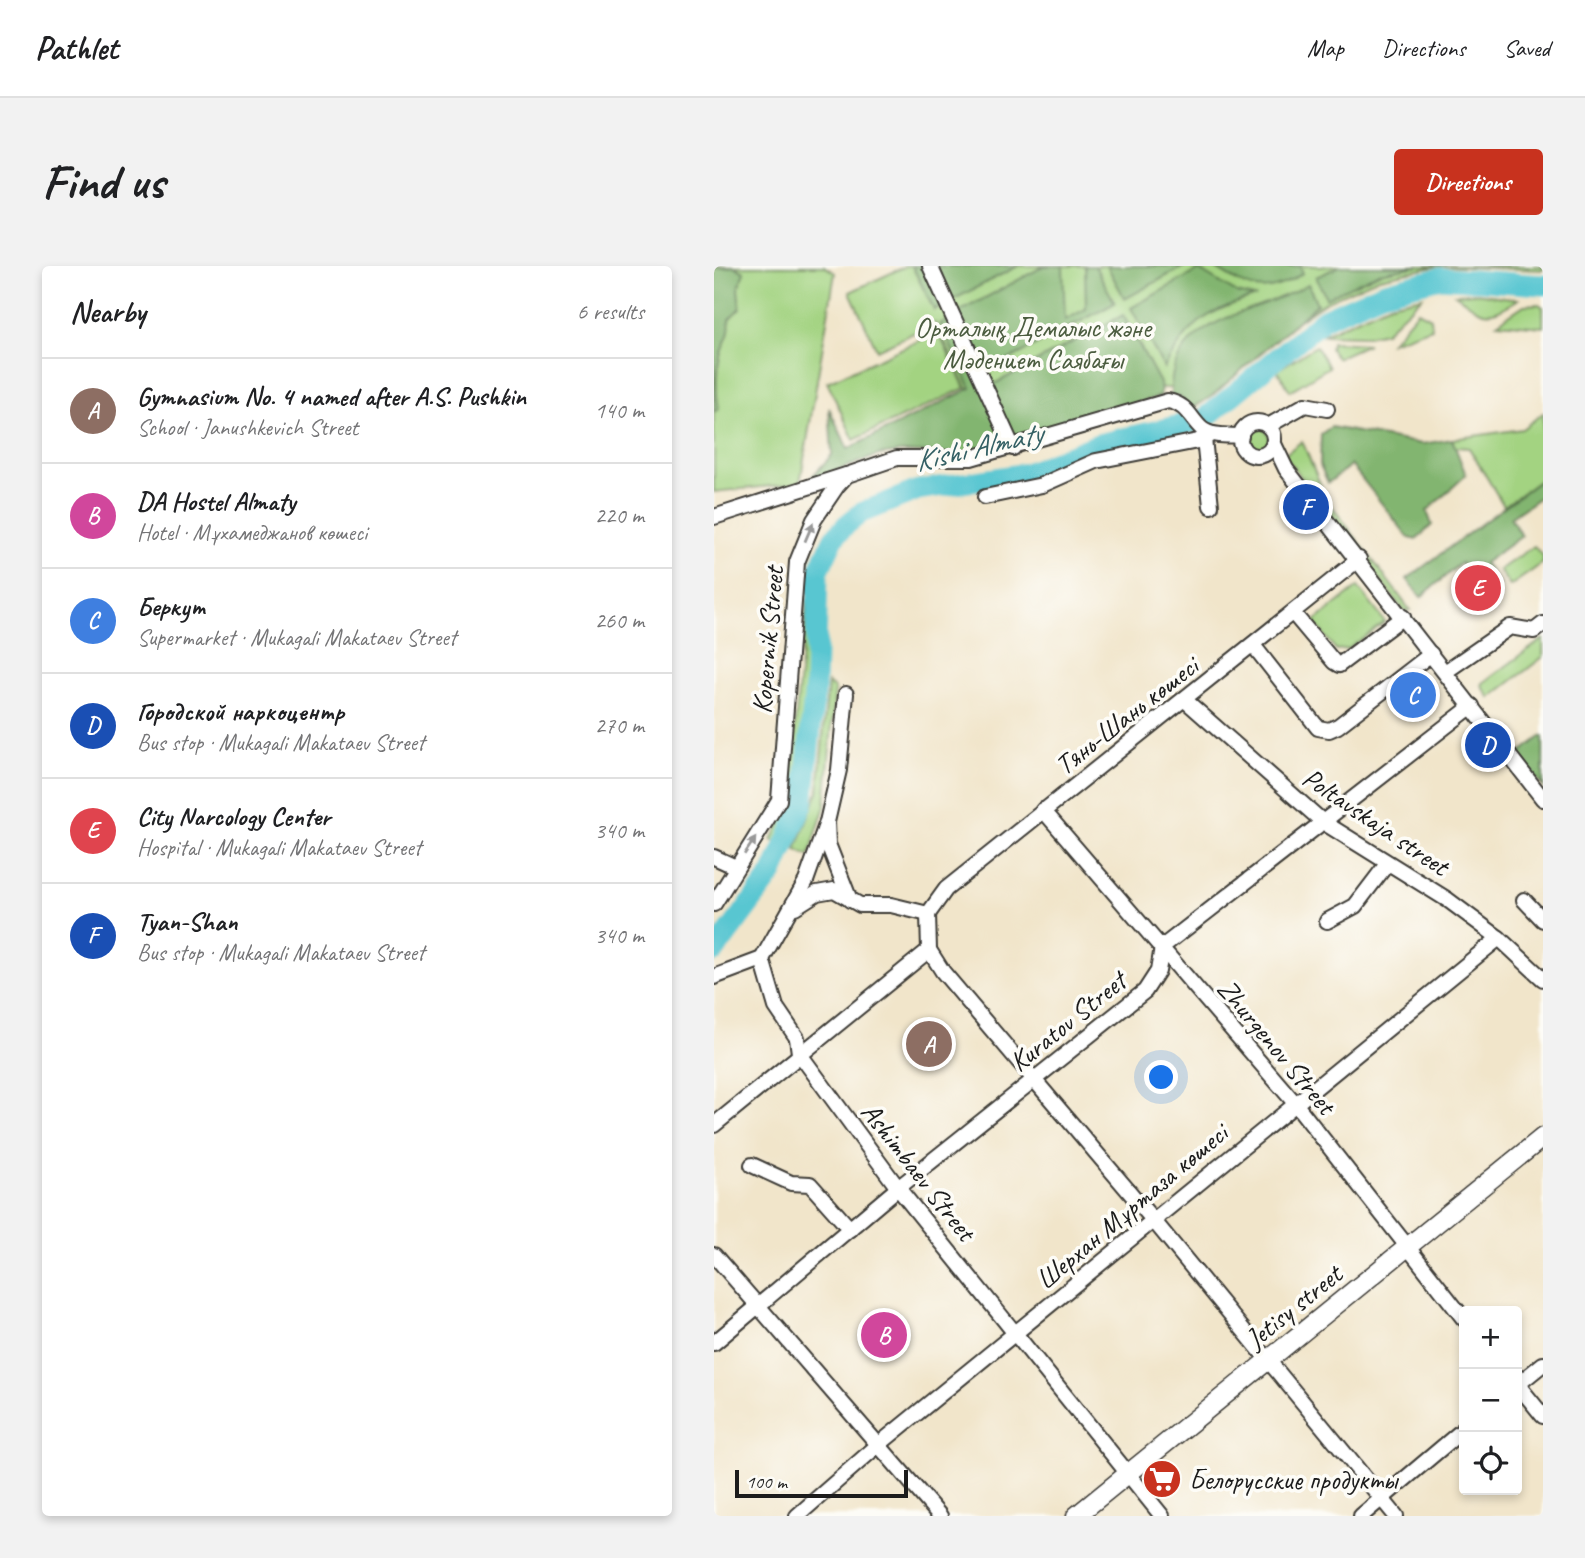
<!DOCTYPE html>
<meta charset="utf-8">
<style>
body{margin:0;font-family:Caveat,sans-serif;background:#f2f2f2;color:#202124}
.controls{position:absolute;right:21px;bottom:21px;display:grid;overflow:hidden;border-radius:7px;box-shadow:0 4px 10px #0003}
.controls button{width:63px;height:63px;display:grid;place-items:center;padding:0;border:0;border-bottom:2px solid #e0e0e0;background:#fff;color:#202124;font:35px sans-serif}
.scale{position:absolute;left:21px;bottom:18px;width:173px;box-sizing:border-box;padding-left:7px;border:4px solid #1c1c1c;border-top:0;font-size:19px;line-height:24px;white-space:nowrap;color:#1c1c1c;-webkit-text-stroke:5px #fdfcf7;paint-order:stroke}
.you{position:absolute;left:448px;top:812px;width:24px;height:24px;margin:-18px;border:5px solid #fff;border-radius:50%;background:#1a73e8;box-shadow:0 0 0 10px #1a73e833}
.badge{display:grid;place-items:center;width:46px;height:46px;border-radius:50%;background:#c8321e;color:#fff;font-size:23px;font-weight:700}
.pin{position:absolute;translate:-50% -50%;border:4px solid #fff;box-shadow:0 2px 7px #0006}
.list{margin:0;padding:0;list-style:none}
h2{display:flex;justify-content:space-between;align-items:center;height:91px;margin:0;padding:0 28px;font-size:30px}
h2 small{font-size:23px;font-weight:400;color:#757577}
.list li{display:grid;grid-template-columns:46px 1fr auto;gap:21px;align-items:center;box-sizing:border-box;height:105px;padding:0 28px;border-top:2px solid #e0e0e0}
.list b{display:block;font-size:26px;white-space:nowrap}
.list p{margin:0;font-size:23px;white-space:nowrap;color:#757577}
.list em{font-size:23px;font-style:normal;color:#757577}
.icon{flex:none;width:38px;height:38px;fill:none;stroke:currentColor;stroke-width:2;stroke-linecap:round;stroke-linejoin:round}
.map{position:relative;flex:none;width:829px;height:1250px;overflow:hidden;border-radius:7px}
header{display:flex;align-items:center;gap:42px;box-sizing:border-box;height:98px;padding:0 35px;background:#fff;border-bottom:2px solid #e0e0e0}
header strong{font-size:33px}
nav{display:flex;gap:38px;margin-inline-start:auto;font-size:24px}
.intro{display:flex;align-items:center;justify-content:space-between;box-sizing:border-box;height:168px;padding:0 42px}
h1{margin:0;font-size:49px}
.button{padding:18px 32px;border-radius:7px;background:#c8321e;color:#fff;font-size:24px;font-weight:700}
main{display:flex;gap:42px;padding:0 42px}
aside{flex:1;background:#fff;border-radius:7px;box-shadow:0 4px 10px #0003}
.map>svg:first-child{display:block}
</style>
<header>
<strong>Pathlet</strong>
<nav><a>Map</a><a>Directions</a><a>Saved</a></nav>
</header>
<div class="intro"><h1>Find us</h1><a class="button">Directions</a></div>
<main>
<aside>
<h2>Nearby<small>6 results</small></h2>
<ul class="list">
<li><span class="badge" style="background:#8d6e63">A</span><div><b>Gymnasium No. 4 named after A.S. Pushkin</b><p>School · Janushkevich Street</p></div><em>140 m</em></li>
<li><span class="badge" style="background:#d1479c">B</span><div><b>DA Hostel Almaty</b><p>Hotel · Мұхамеджанов көшесі</p></div><em>220 m</em></li>
<li><span class="badge" style="background:#3f7fe0">C</span><div><b>Беркут</b><p>Supermarket · Mukagali Makataev Street</p></div><em>260 m</em></li>
<li><span class="badge" style="background:#1a4fb4">D</span><div><b>Городской наркоцентр</b><p>Bus stop · Mukagali Makataev Street</p></div><em>270 m</em></li>
<li><span class="badge" style="background:#e0444e">E</span><div><b>City Narcology Center</b><p>Hospital · Mukagali Makataev Street</p></div><em>340 m</em></li>
<li><span class="badge" style="background:#1a4fb4">F</span><div><b>Tyan-Shan</b><p>Bus stop · Mukagali Makataev Street</p></div><em>340 m</em></li>
</ul>
</aside>
<div class="map">
<svg width="829" height="1250" viewBox="0 0 829 1250">
<rect width="100%" height="100%" fill="#fdfcf7"/>
<filter id="ink" filterUnits="userSpaceOnUse"><feTurbulence type="fractalNoise" baseFrequency=".0143" numOctaves="2"/><feDisplacementMap in="SourceGraphic" scale="14" xChannelSelector="R" yChannelSelector="G"/><feConvolveMatrix kernelMatrix="1 2 1 2 8 2 1 2 1" color-interpolation-filters="sRGB"/></filter>
<filter id="wash" filterUnits="userSpaceOnUse"><feTurbulence type="fractalNoise" baseFrequency=".00686" numOctaves="4" result="noise"/><feDisplacementMap in="SourceGraphic" scale="28" xChannelSelector="R" yChannelSelector="G"/><feGaussianBlur stdDeviation="1.57" result="paint"/><feColorMatrix in="noise" values="0 0 0 0 0 0 0 0 0 0 0 0 0 0 0 0 0 1.4 0 .05"/><feComposite in="paint" operator="in"/></filter>
<g filter="url(#wash)">
<rect width="100%" height="100%" fill="#f1e5ca"/>
<g fill="#a3d381" stroke="#60784e" stroke-width="2">
<polygon points="0,0 110,0 121,7 86,217 0,226"/>
<polygon points="192,0 829,0 829,4 725,0 665,12 611,36 551,78 464,123 441,121 277,170 221,57 163,84 136,26"/>
<path d="M761,27L805,33C772,53 772,50 741,28Z"/>
<polygon points="708,31 671,66 653,70 608,69 676,38"/>
<polygon points="825,38 829,41 829,61 783,57 810,39"/>
<polygon points="704,45 717,52 718,62 677,76"/>
<polygon points="224,66 251,122 140,174 113,116"/>
<polygon points="618,76 654,78 623,92 616,82"/>
<polygon points="602,80 615,101 576,125 563,104"/>
<polygon points="829,147 829,212 790,240 755,182 741,181 738,173 808,163"/>
<circle cx="542" cy="173" r="13"/>
<polygon points="588,175 612,232 696,344 690,345 570,189"/>
<polygon points="820,280 829,290 829,297 796,320 785,304"/>
<polygon points="644,321 671,356 634,383 622,384 600,356"/>
<path d="M93,334H101C98,412 99,506 68,578L58,574L73,542Z"/>
<polygon points="829,373 829,391 776,432 768,420 769,417"/>
<polygon points="114,417 121,423 111,540 95,590 82,584 104,526"/>
</g>
<g fill="#82b56f" stroke="#4f6846" stroke-width="2">
<path d="M20,0L30,6L24,23L26,42L15,53C18,70 9,76 6,91C1,109 2,126 5,143L0,146V3Z"/>
<polygon points="198,0 209,0 228,40 220,44"/>
<polygon points="222,0 304,0 239,34"/>
<polygon points="330,0 349,0 351,54 372,43 371,0 381,0 401,37 272,106 243,47"/>
<polygon points="393,0 471,0 411,33"/>
<path d="M498,0H586L589,7C549,33 536,24 498,0Z"/>
<polygon points="626,0 704,0 665,7 612,32 602,11"/>
<path d="M485,4L523,27L540,31C490,46 477,57 450,102L417,42Z"/>
<path d="M594,18L603,38L498,130L479,142L464,130H457C453,49 545,49 594,18Z"/>
<polygon points="409,49 446,117 447,130 261,188 188,186 165,189 94,215 118,189 115,142 134,183 257,122 226,58 237,52 269,124"/>
<polygon points="617,161 708,178 738,173 752,209 713,245 718,259 702,274 695,272 637,199 614,217 606,199 607,168"/>
<polygon points="829,212 829,229 796,252 808,270 770,297 786,320 772,336 747,297 707,331 693,313"/>
<polygon points="828,470 829,472 829,521 804,488"/>
</g>
<g fill="none" stroke-linecap="round" stroke-linejoin="round">
<polyline stroke="#59c6d1" stroke-width="21" points="0,686 59,607 89,538 101,422 104,306 120,272 132,259 147,247 204,224 312,207 384,178 489,154 610,53 668,27 726,12 829,19"/>
</g>
</g>
<g filter="url(#ink)">
<g fill="none" stroke-linecap="round" stroke-linejoin="round">
<g stroke="#3c3a36" stroke-width="18">
<g id="minor">
<polyline points="216,0 299,182"/>
<circle cx="543" cy="173" r="17"/>
<polyline points="554,160 591,139 613,143"/>
<polyline points="490,172 497,240"/>
<polyline points="560,178 572,203 829,533"/>
<polyline points="271,231 328,219 382,195 484,175 498,168"/>
<polyline points="0,251 132,209"/>
<polyline points="579,347 620,396 625,399 689,351"/>
<polyline points="539,379 604,462 615,464 624,460 717,388"/>
<polyline points="731,406 796,361 820,365 829,358"/>
<polyline points="132,428 125,504 113,556 114,578 136,634"/>
<polyline points="471,434 609,556 734,634 785,672 829,713"/>
<polyline points="329,544 580,836 750,1053"/>
<polyline points="113,556 92,615 48,693 62,741 83,772 85,787 184,922 448,1250"/>
<polyline points="0,591 22,601"/>
<polyline points="810,634 829,654"/>
<path d="M0,638L65,534L83,296L100,254L123,220L133,209L183,192H257L454,135C474,139 475,151 488,163C498,171 515,169 527,170"/>
<polyline points="81,641 103,627 120,624 146,639 177,639 214,648"/>
<polyline points="214,648 215,684 229,706 440,955 682,1250"/>
<polyline points="214,648 232,623 645,293"/>
<polyline points="613,655 641,640 673,598"/>
<polyline points="0,711 48,693"/>
<polyline points="0,859 215,684"/>
<polyline points="38,899 77,917 96,918 136,963"/>
<polyline points="0,989 226,1250"/>
<polyline points="0,1077 184,922 431,725 444,705 448,681 758,440"/>
<polyline points="803,1118 829,1150"/>
<polyline points="803,1119 829,1098"/>
<polyline points="83,1250 163,1180 785,672"/>
<polyline points="647,1250 750,1163"/>
</g>
</g>
<g stroke="#3c3a36" stroke-width="21">
<polyline id="major" points="362,1250 829,871"/>
</g>
<use href="#minor" stroke="#fff" stroke-width="14"/>
<use href="#major" stroke="#fff" stroke-width="18"/>
</g>
<defs><path id="oneway-solid" d="M-6-.8H1V-3.2L6.5 0L1 3.2V.8H-6Z" transform="scale(1.75)"/></defs>
<g fill="#999">
<use href="#oneway-solid" transform="translate(95 266) rotate(-67)"/>
<use href="#oneway-solid" transform="translate(36 580) rotate(-56)"/>
</g>
</g>
<defs>
<g id="supermarket-disc" transform="scale(2.0125)"><circle r="9.5" fill="#c8321e" stroke="#fdfcf7"/><path d="M-6-5.5h2.5l.6 2H6L4.5 2H-2.5L-4.4-4H-6ZM-1.5 3.2a1.3 1.3 0 1 0 .1 0ZM3 3.2a1.3 1.3 0 1 0 .1 0Z" fill="#fff"/></g>
</defs>
<g fill-rule="evenodd">
<use href="#supermarket-disc" x="448" y="1213"/>
</g>
<g text-anchor="middle" stroke-width="7" stroke-linejoin="round" paint-order="stroke">
<g font-size="28" fill="#4b5c3f" stroke="#fdfcf7">
<text x="319" y="71">Орталық Демалыс және<tspan x="319" dy="32">Мәдениет Саябағы</tspan></text>
</g>
<g font-size="28" fill="#1c1c1c" stroke="#fdfcf7">
<text transform="translate(53 374) rotate(-85)" y="10">Kopernik Street</text>
<text transform="translate(412 449) rotate(-38)" y="10">Тянь-Шань көшесі</text>
<text transform="translate(662 555) rotate(34)" y="10">Poltavskaja street</text>
<text transform="translate(353 755) rotate(-39)" y="10">Kuratov Street</text>
<text transform="translate(563 780) rotate(50)" y="10">Zhurgenov Street</text>
<text transform="translate(205 905) rotate(52)" y="10">Ashimbaev Street</text>
<text transform="translate(417 940) rotate(-40)" y="10">Шерхан Мұртаза көшесі</text>
<text transform="translate(579 1040) rotate(-39)" y="10">Jetisy street</text>
</g>
<g font-size="28" fill="#1c1c1c" stroke="#fdfcf7" text-anchor="start">
<text x="475" y="1223">Белорусские продукты</text>
</g>
<g font-size="30" font-style="italic" fill="#346064" stroke="#fdfcf7">
<text transform="translate(264 181) rotate(-13)" y="10">Kіshі Almaty</text>
</g>
</g>
</svg>
<div class="controls">
<button>+</button>
<button>−</button>
<button><svg class="icon" aria-label="locate" viewBox="0 0 24 24"><circle cx="12" cy="12" r="6"/><path d="M12 2v4M12 18v4M2 12h4M18 12h4"/></svg></button>
</div>
<div class="scale">100 m</div>
<div class="you"></div>
<div class="pin badge" style="left:215px;top:778px;background:#8d6e63">A</div>
<div class="pin badge" style="left:170px;top:1069px;background:#d1479c">B</div>
<div class="pin badge" style="left:699px;top:429px;background:#3f7fe0">C</div>
<div class="pin badge" style="left:774px;top:479px;background:#1a4fb4">D</div>
<div class="pin badge" style="left:764px;top:322px;background:#e0444e">E</div>
<div class="pin badge" style="left:592px;top:241px;background:#1a4fb4">F</div>
</div>
</main>
